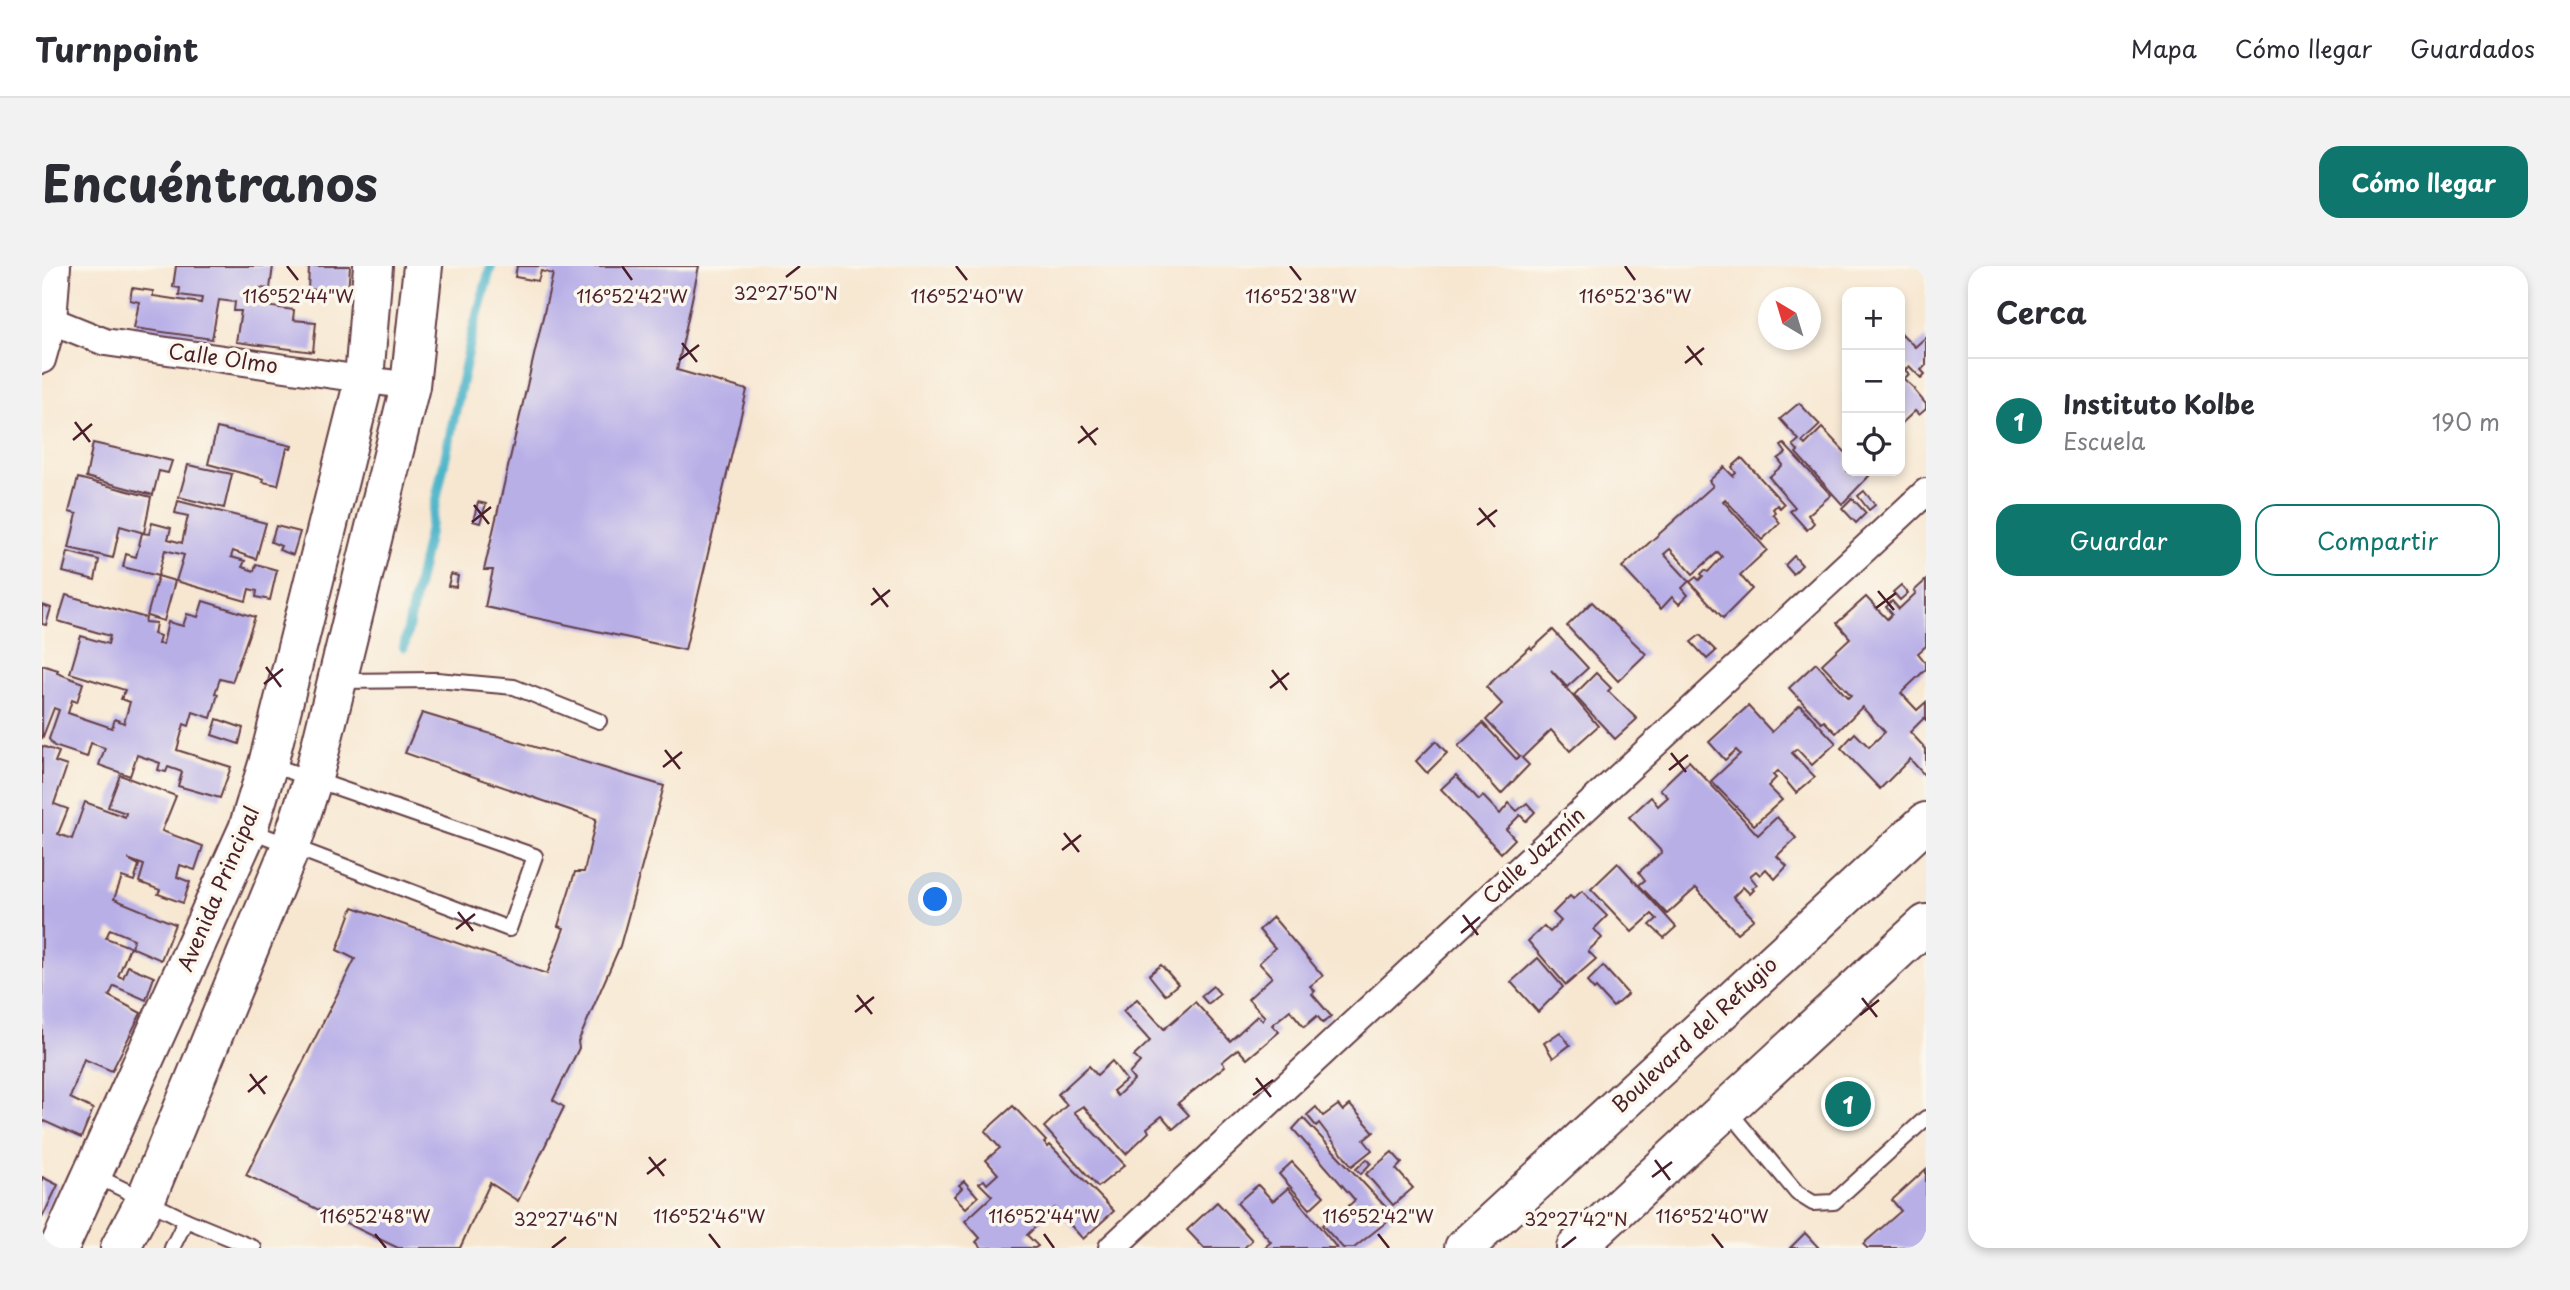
<!DOCTYPE html>
<html lang="es">
<meta charset="utf-8">
<style>
body{margin:0;font-family:"Playpen Sans",sans-serif;background:#f2f2f3;color:#2b2b33}
.controls{position:absolute;right:21px;top:21px;display:grid;overflow:hidden;border-radius:14px;box-shadow:0 4px 10px #0003}
.controls button{width:63px;height:63px;display:grid;place-items:center;padding:0;border:0;border-bottom:2px solid #e1e1e2;background:#fff;color:#2b2b33;font:35px sans-serif}
.compass{position:absolute;left:1716px;top:21px;width:63px;height:63px;border-radius:50%;background:#fff;box-shadow:0 4px 10px #0003;rotate:322deg}
.you{position:absolute;left:894px;top:634px;width:24px;height:24px;margin:-18px;border:5px solid #fff;border-radius:50%;background:#1a73e8;box-shadow:0 0 0 10px #1a73e833}
.badge{display:grid;place-items:center;width:46px;height:46px;border-radius:50%;background:#0f766e;color:#fff;font-size:23px;font-weight:700}
.pin{position:absolute;translate:-50% -50%;border:4px solid #fff;box-shadow:0 2px 7px #0006}
.list{margin:0;padding:0;list-style:none}
h2{display:flex;justify-content:space-between;align-items:center;height:91px;margin:0;padding:0 28px;font-size:30px}
h2 small{font-size:23px;font-weight:400;color:#7c7c81}
.list li{display:grid;grid-template-columns:46px 1fr auto;gap:21px;align-items:center;box-sizing:border-box;height:126px;padding:0 28px;border-top:2px solid #e1e1e2}
.list b{display:block;font-size:26px;white-space:nowrap}
.list p{margin:0;font-size:23px;white-space:nowrap;color:#7c7c81}
.list em{font-size:23px;font-style:normal;color:#7c7c81}
.actions{display:flex;gap:14px;padding:21px 28px}
.actions a{flex:1;padding:16px 0;border:2px solid #0f766e;border-radius:21px;text-align:center;font-size:24px;color:#0f766e}
.actions .main{background:#0f766e;color:#fff}
.icon{flex:none;width:38px;height:38px;fill:none;stroke:currentColor;stroke-width:2;stroke-linecap:round;stroke-linejoin:round}
.map{position:relative;flex:none;width:1884px;height:982px;overflow:hidden;border-radius:21px}
header{display:flex;align-items:center;gap:42px;box-sizing:border-box;height:98px;padding:0 35px;background:#fff;border-bottom:2px solid #e1e1e2}
header strong{font-size:33px}
nav{display:flex;gap:38px;margin-inline-start:auto;font-size:24px}
.intro{display:flex;align-items:center;justify-content:space-between;box-sizing:border-box;height:168px;padding:0 42px}
h1{margin:0;font-size:49px}
.button{padding:18px 32px;border-radius:21px;background:#0f766e;color:#fff;font-size:24px;font-weight:700}
main{display:flex;gap:42px;padding:0 42px}
aside{flex:1;background:#fff;border-radius:21px;box-shadow:0 4px 10px #0003}
.map>svg:first-child{display:block}
</style>
<header>
<strong>Turnpoint</strong>
<nav><a>Mapa</a><a>Cómo llegar</a><a>Guardados</a></nav>
</header>
<div class="intro"><h1>Encuéntranos</h1><a class="button">Cómo llegar</a></div>
<main>
<div class="map">
<svg width="1884" height="982" viewBox="0 0 1884 982">
<rect width="100%" height="100%" fill="#fbf7ec"/>
<filter id="ink" filterUnits="userSpaceOnUse"><feTurbulence type="fractalNoise" baseFrequency=".0143" numOctaves="2"/><feDisplacementMap in="SourceGraphic" scale="14" xChannelSelector="R" yChannelSelector="G"/><feConvolveMatrix kernelMatrix="1 2 1 2 8 2 1 2 1" color-interpolation-filters="sRGB"/></filter>
<filter id="wash" filterUnits="userSpaceOnUse"><feTurbulence type="fractalNoise" baseFrequency=".00686" numOctaves="4" result="noise"/><feDisplacementMap in="SourceGraphic" scale="28" xChannelSelector="R" yChannelSelector="G"/><feGaussianBlur stdDeviation="1.57" result="paint"/><feColorMatrix in="noise" values="0 0 0 0 0 0 0 0 0 0 0 0 0 0 0 0 0 1.4 0 .05"/><feComposite in="paint" operator="in"/></filter>
<g filter="url(#wash)">
<rect width="100%" height="100%" fill="#f7e7d1"/>
<g fill="none" stroke-linecap="round" stroke-linejoin="round">
<polyline stroke="#4bb4c9" stroke-width="10" points="362,381 431,64 449,0"/>
</g>
<g id="blocks">
<g fill="#b8afe7">
<polygon points="134,0 231,0 228,23 218,22 217,31 210,38 252,44 251,54 274,56 271,86 194,76 199,45 192,45 193,36 177,34 170,73 92,62 97,36 88,34 90,22 111,25 111,30 159,37 160,32 137,29 138,22 131,21"/>
<polygon points="261,0 308,0 306,27 266,23 267,2"/>
<polygon points="475,0 657,0 635,104 705,124 643,384 443,341 451,304 442,304 511,8 499,5 496,15 473,11"/>
<polygon points="1858,66 1873,81 1884,71 1884,99 1879,104 1883,108 1879,112 1867,100 1863,104 1867,108 1862,113 1873,123 1872,124 1884,138 1884,143 1877,149 1873,145 1858,159"/>
<polygon points="1757,137 1778,159 1760,176 1763,179 1780,162 1805,188 1805,205 1821,205 1827,210 1800,238 1754,187 1756,185 1751,179 1757,174 1738,153"/>
<polygon points="175,162 250,180 249,183 245,182 236,219 221,216 222,213 166,198"/>
<polygon points="51,177 130,195 126,207 117,205 111,229 44,211"/>
<polygon points="1742,178 1789,229 1766,249 1772,257 1765,264 1748,245 1753,241 1727,211 1741,199 1736,193 1744,187 1739,180"/>
<polygon points="1700,192 1742,238 1738,242 1735,239 1731,243 1733,246 1731,248 1738,257 1720,274 1683,233 1681,235 1725,284 1698,309 1710,323 1681,352 1648,316 1654,311 1657,314 1661,310 1659,308 1663,304 1666,306 1680,291 1676,286 1651,308 1628,283 1622,288 1647,315 1640,322 1646,329 1637,338 1630,331 1619,343 1580,301 1671,220 1667,215 1682,201 1691,210 1694,207 1690,201"/>
<polygon points="146,199 190,208 182,242 137,231"/>
<polygon points="36,212 109,231 102,267 78,260 71,292 27,282 35,248 27,246"/>
<polygon points="1822,225 1833,239 1827,244 1816,230"/>
<polygon points="1810,232 1824,247 1814,257 1800,242"/>
<polygon points="136,235 224,257 214,293 191,285 189,291 203,295 200,301 212,305 214,298 235,304 228,334 214,331 215,325 207,323 204,335 134,315 142,289 123,284 116,310 81,301 84,288 94,291 100,267 107,268 110,257 129,262 126,273 140,277 146,250 133,247"/>
<polygon points="436,236 444,238 438,257 431,255"/>
<polygon points="234,260 258,266 251,289 237,284 239,280 229,276"/>
<polygon points="26,286 57,294 53,314 21,306"/>
<polygon points="1752,290 1760,299 1751,308 1743,299"/>
<polygon points="409,308 416,310 414,321 406,320"/>
<polygon points="116,310 133,315 122,355 105,350"/>
<polygon points="1884,314 1884,380 1876,387 1884,397 1884,403 1859,427 1875,444 1884,436 1884,454 1882,452 1868,466 1884,483 1884,511 1868,493 1838,523 1799,482 1813,467 1827,481 1843,466 1820,441 1794,467 1782,455 1780,457 1747,422 1774,397 1806,432 1809,429 1780,398 1808,372 1795,357 1824,331 1845,353 1850,348 1844,341 1850,335 1857,343 1874,327 1872,325"/>
<polygon points="1859,319 1866,327 1858,334 1851,326"/>
<polygon points="24,329 104,352 103,356 114,357 112,368 118,370 116,378 121,378 126,356 141,360 145,348 156,351 161,335 213,351 190,416 178,413 173,427 176,428 169,452 151,446 147,460 142,458 135,484 189,501 178,532 136,520 140,506 126,501 124,506 116,504 118,497 95,489 88,510 57,499 63,482 49,477 45,491 12,480 7,473 17,444 12,442 0,473 0,399 16,404 15,407 41,417 35,436 30,434 26,447 70,462 73,453 82,457 88,436 79,433 83,424 28,407 39,370 66,378 68,370 16,355"/>
<polygon points="1550,336 1604,388 1576,415 1525,360"/>
<polygon points="0,339 9,342 4,359 0,358"/>
<polygon points="1511,364 1546,402 1525,421 1509,404 1556,460 1528,485 1509,464 1480,492 1487,499 1459,528 1416,480 1441,457 1474,493 1478,490 1444,454 1460,438 1444,421 1488,381 1490,383"/>
<polygon points="1658,369 1674,385 1665,393 1649,376"/>
<polygon points="1554,407 1569,422 1566,425 1595,453 1573,473 1532,429"/>
<polygon points="1758,439 1794,477 1770,499 1755,483 1750,487 1773,511 1754,527 1736,505 1731,509 1734,512 1726,520 1740,534 1712,559 1669,515 1698,488 1694,484 1683,494 1667,476 1706,440 1730,466"/>
<polygon points="380,447 622,520 578,680 536,776 537,782 511,834 522,841 476,935 448,917 418,982 356,982 204,909 313,693 295,684 311,641 505,708 522,662 516,660 533,606 542,606 554,553 363,487"/>
<polygon points="175,453 201,462 197,478 170,469"/>
<polygon points="1394,475 1405,487 1385,507 1374,495"/>
<polygon points="0,480 17,486 13,496 25,500 12,538 26,543 16,568 30,573 43,536 83,551 84,547 66,541 78,509 134,530 120,565 161,580 153,604 138,599 135,611 148,616 141,637 116,628 118,624 97,616 102,599 86,593 97,599 92,615 80,611 72,633 133,658 119,694 89,681 92,673 68,663 64,672 88,681 76,710 81,712 86,700 112,711 104,734 72,720 67,730 99,747 70,805 42,793 28,832 51,843 39,872 2,855 0,859"/>
<polygon points="1647,495 1716,569 1735,551 1754,572 1735,590 1745,600 1733,613 1724,603 1718,609 1714,605 1708,610 1715,619 1710,622 1712,624 1708,628 1701,621 1691,631 1712,653 1695,667 1654,622 1625,648 1597,619 1603,614 1597,606 1620,586 1587,551 1609,531 1616,540 1626,531 1618,523"/>
<polygon points="1414,509 1437,534 1441,530 1458,548 1467,537 1475,545 1485,537 1493,546 1484,555 1478,549 1464,563 1473,573 1459,587 1399,523"/>
<polygon points="1576,597 1634,661 1622,672 1608,659 1615,653 1610,648 1590,666 1549,623"/>
<polygon points="1540,625 1565,650 1552,663 1560,672 1546,685 1554,693 1524,719 1486,675 1502,660 1508,666 1519,655 1511,647 1528,630 1531,633"/>
<polygon points="1231,651 1281,710 1268,720 1273,725 1270,728 1289,750 1281,757 1275,750 1262,761 1248,744 1230,759 1237,766 1205,793 1196,783 1180,796 1183,800 1136,837 1147,849 1131,863 1120,850 1105,862 1107,866 1084,888 1041,840 1032,846 1083,899 1056,921 1002,861 1025,839 1016,828 1047,800 1055,809 1070,795 1084,814 1071,825 1075,830 1092,814 1087,808 1098,796 1092,790 1108,775 1081,745 1095,733 1122,763 1153,736 1188,775 1215,750 1220,754 1223,751 1206,733 1230,711 1217,697 1233,682 1217,664"/>
<polygon points="1496,692 1521,721 1496,746 1469,716"/>
<polygon points="1119,699 1136,718 1123,729 1107,709"/>
<polygon points="1561,700 1586,728 1571,741 1554,722 1552,724 1545,716"/>
<polygon points="1171,720 1178,728 1166,738 1159,730"/>
<polygon points="1518,766 1528,779 1511,792 1502,777"/>
<polygon points="1296,839 1301,845 1308,839 1332,866 1322,874 1330,884 1310,900 1277,857 1274,860 1265,849 1274,841 1281,850"/>
<polygon points="971,840 1004,875 1002,877 1006,881 1008,879 1072,945 1041,973 1013,942 985,969 996,980 993,982 940,982 934,976 938,972 923,955 950,930 937,917 942,914 945,918 956,908 944,894 958,882 943,865"/>
<polygon points="1261,852 1352,950 1312,982 1301,982 1280,959 1296,945 1298,948 1313,934 1251,863"/>
<polygon points="1350,886 1360,897 1354,903 1371,922 1351,939 1324,908"/>
<polygon points="1325,893 1329,897 1319,908 1314,903"/>
<polygon points="1250,896 1282,930 1268,943 1237,908"/>
<polygon points="1884,903 1884,982 1825,982 1821,978 1859,945 1850,934"/>
<polygon points="0,911 16,919 0,952"/>
<polygon points="922,915 936,931 924,942 912,930 920,922 917,919"/>
<polygon points="1216,919 1231,935 1246,922 1295,982 1222,982 1229,976 1195,937"/>
<polygon points="1175,936 1210,974 1202,982 1162,982 1145,964"/>
<polygon points="1763,967 1777,982 1748,982"/>
</g>
</g>
</g>
<g filter="url(#ink)">
<use href="#blocks" fill-opacity="0" stroke="#643d44" stroke-width="2"/>
<g fill="none" stroke-linecap="round" stroke-linejoin="round">
<g stroke="#643d44" stroke-width="18">
<g id="service">
<polyline points="296,415 395,414 472,421 557,455"/>
<polyline points="207,564 467,663 493,590 227,498"/>
<polyline points="1686,844 1755,927 1771,937 1792,936 1884,852"/>
<polyline points="52,909 144,954 212,982"/>
<polyline points="130,982 144,954"/>
</g>
</g>
<g stroke="#643d44" stroke-width="30">
<g id="minor">
<polyline points="0,47 11,55 63,76 368,120"/>
<polyline points="0,94 11,55 15,0"/>
<polyline points="1070,982 1884,226"/>
</g>
</g>
<g stroke="#643d44" stroke-width="42">
<g id="secondary">
<polyline points="17,982 206,563 226,498 322,114 331,0"/>
<polyline points="78,982 103,935 249,580 271,512 368,120 381,0"/>
</g>
</g>
<g stroke="#643d44" stroke-width="42">
<g id="primary">
<polyline points="1422,982 1884,556"/>
<polyline points="1534,982 1884,658"/>
</g>
</g>
<use href="#service" stroke="#fff" stroke-width="14"/>
<use href="#minor" stroke="#fff" stroke-width="26"/>
<use href="#secondary" stroke="#fff" stroke-width="38"/>
<use href="#primary" stroke="#fff" stroke-width="38"/>
</g>
</g>
<path fill="none" stroke="#4a1f2b" stroke-width="2.5" d="M245,0L256,14M580,0L590,14M914,0L925,14M1248,0L1259,14M1583,0L1593,14M744,11L758,0M640,77L655,96M1645,80L1660,99M637,94L657,79M1643,97L1662,82M33,156L48,176M1039,160L1054,179M31,174L50,158M1036,177L1056,162M432,239L447,258M1437,242L1453,261M430,256L449,241M1435,259L1455,244M831,322L846,341M1836,325L1852,344M829,339L848,324M1834,342L1854,327M224,401L239,421M1230,404L1245,424M222,418L241,403M1228,422L1247,407M623,484L638,503M1629,487L1644,506M621,501L640,486M1627,504L1646,489M1022,567L1037,586M1020,584L1039,569M416,646L431,665M1421,649L1436,669M414,663L433,648M1419,667L1438,651M815,729L830,748M1820,732L1835,751M813,746L832,731M1818,749L1837,734M208,808L223,828M1214,812L1229,831M206,826L225,810M1211,829L1231,814M607,891L622,910M1613,894L1628,914M605,908L624,893M1610,911L1630,896M333,968L344,982M667,968L678,982M1002,968L1012,982M1336,968L1347,982M1670,968L1681,982M510,982L524,971M1520,982L1534,971"/>
<g text-anchor="middle" stroke-width="7" stroke-linejoin="round" paint-order="stroke">
<g font-size="21" fill="#4a1f2b" stroke="#fbf7ec">
<text transform="translate(181 93) rotate(8)" y="7">Calle Olmo</text>
<text transform="translate(1492 590) rotate(-43)" y="7">Calle Jazmín</text>
<text transform="translate(177 623) rotate(-67)" y="7">Avenida Principal</text>
<text transform="translate(1653 769) rotate(-43)" y="7">Boulevard del Refugio</text>
</g>
</g>
<g font-size="18" text-anchor="middle" fill="#4a1f2b" stroke="#fbf7ec" stroke-width="7" stroke-linejoin="round" paint-order="stroke">
<text x="744" y="34">32°27'50"N</text>
<text x="256" y="37">116°52'44"W</text>
<text x="590" y="37">116°52'42"W</text>
<text x="925" y="37">116°52'40"W</text>
<text x="1259" y="37">116°52'38"W</text>
<text x="1593" y="37">116°52'36"W</text>
<text x="333" y="957">116°52'48"W</text>
<text x="667" y="957">116°52'46"W</text>
<text x="1002" y="957">116°52'44"W</text>
<text x="1336" y="957">116°52'42"W</text>
<text x="1670" y="957">116°52'40"W</text>
<text x="524" y="960">32°27'46"N</text>
<text x="1534" y="960">32°27'42"N</text>
</g>
</svg>
<div class="controls">
<button>+</button>
<button>−</button>
<button><svg class="icon" aria-label="locate" viewBox="0 0 24 24"><circle cx="12" cy="12" r="6"/><path d="M12 2v4M12 18v4M2 12h4M18 12h4"/></svg></button>
</div>
<svg class="compass" viewBox="-18 -18 36 36"><path d="M0-13l5 13h-10z" fill="#e53935"/><path d="M0 13l5-13h-10z" fill="#7c7c81"/></svg>
<div class="you"></div>
<div class="pin badge" style="left:1806px;top:838px">1</div>
</div>
<aside>
<h2>Cerca<small></small></h2>
<ul class="list">
<li><span class="badge">1</span><div><b>Instituto Kolbe</b><p>Escuela</p></div><em>190 m</em></li>
</ul>
<div class="actions"><a class="main">Guardar</a><a>Compartir</a></div>
</aside>
</main>
